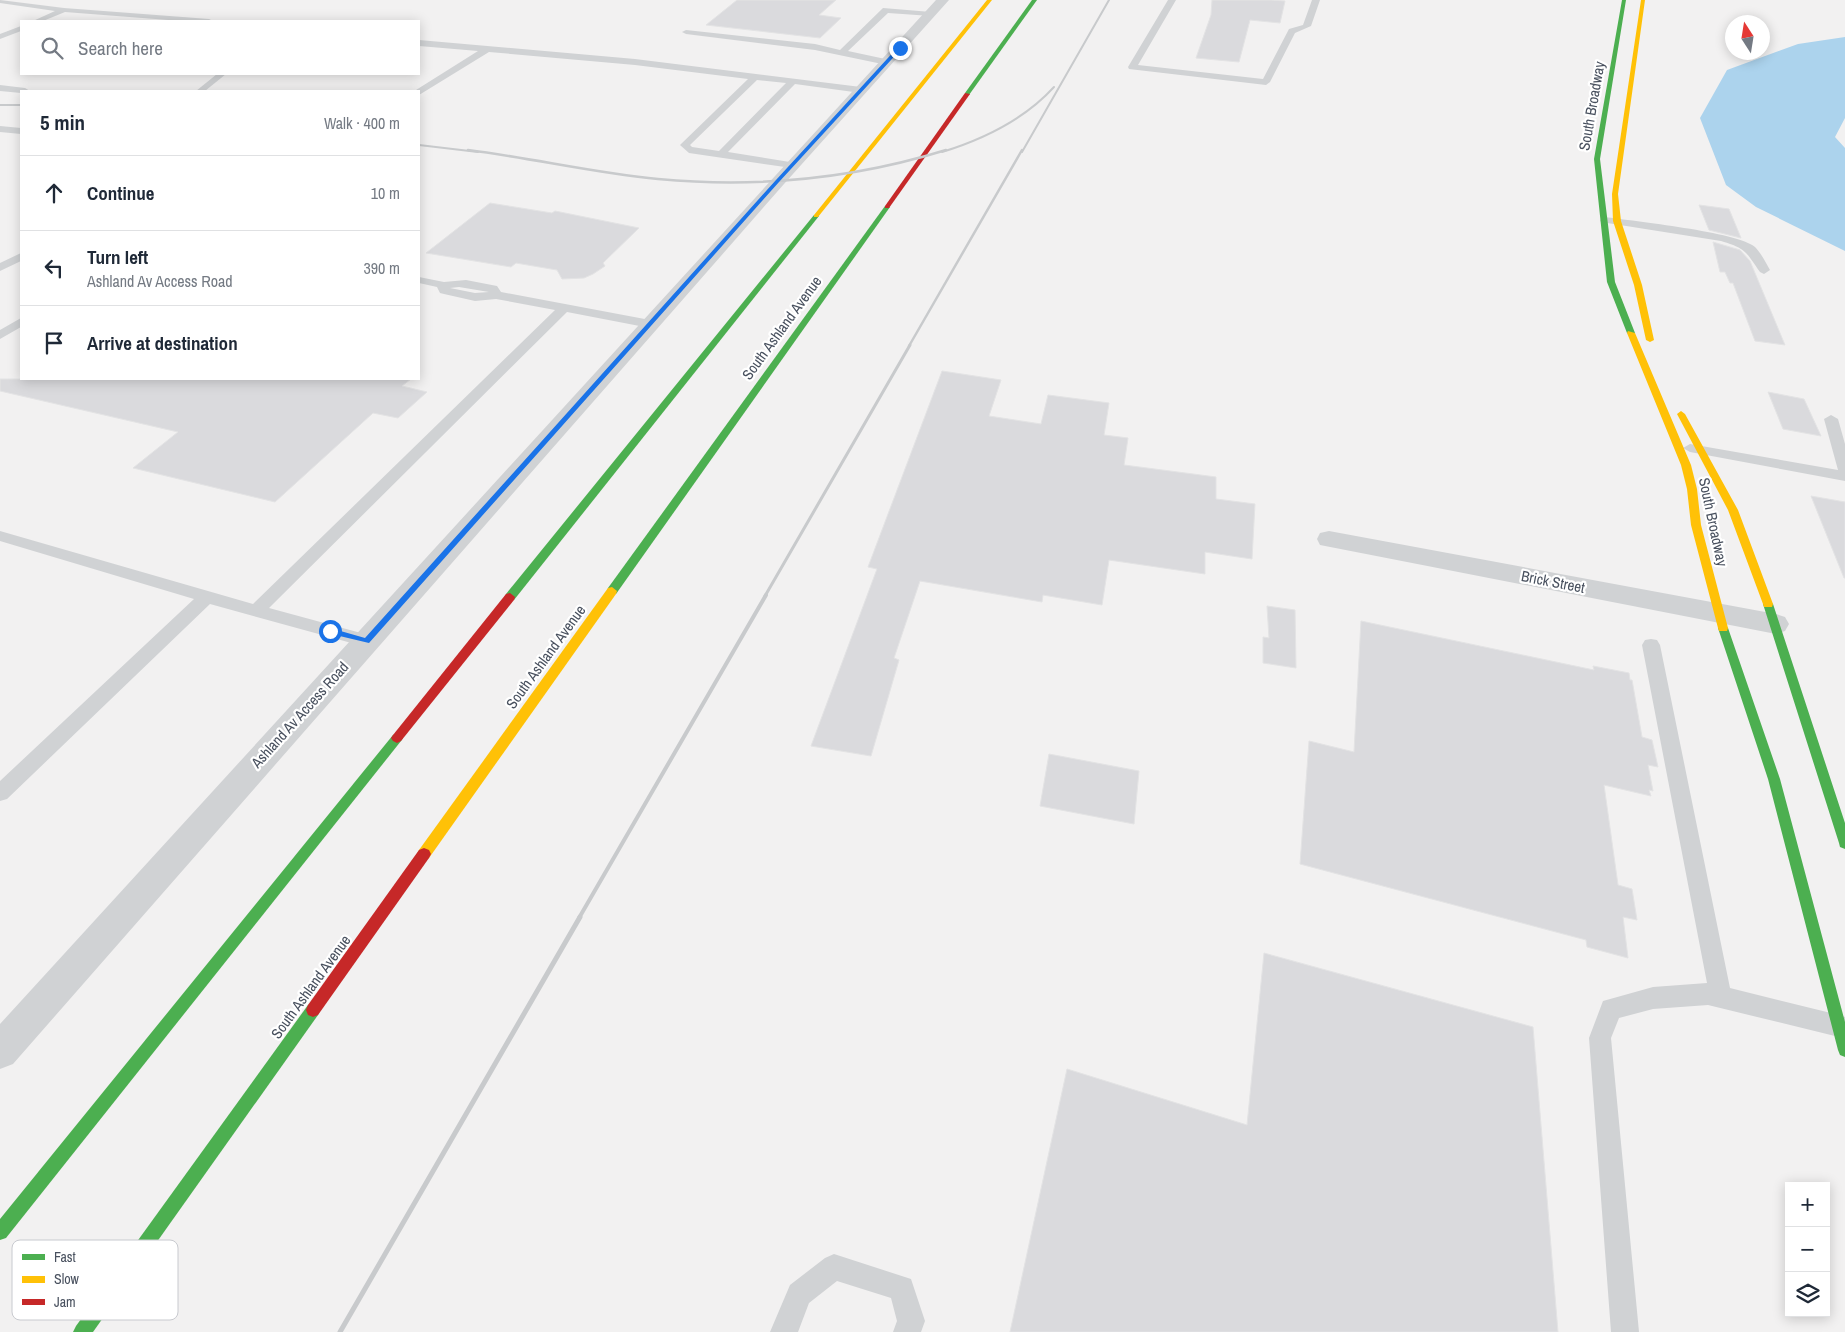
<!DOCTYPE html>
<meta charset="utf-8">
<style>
body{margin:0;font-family:"Archivo Narrow",sans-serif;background:#f6f6f7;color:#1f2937}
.controls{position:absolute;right:15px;bottom:15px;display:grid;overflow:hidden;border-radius:0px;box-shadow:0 2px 12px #0003}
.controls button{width:45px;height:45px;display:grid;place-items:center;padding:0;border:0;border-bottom:1px solid #e0e1e3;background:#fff;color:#1f2937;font:25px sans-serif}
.compass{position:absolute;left:1725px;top:15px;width:45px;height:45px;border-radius:50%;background:#fff;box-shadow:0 2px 12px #0003;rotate:348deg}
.stop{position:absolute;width:15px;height:15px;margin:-11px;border:4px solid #1a73e8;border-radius:50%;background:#fff}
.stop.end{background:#1a73e8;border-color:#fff;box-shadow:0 1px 5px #0008}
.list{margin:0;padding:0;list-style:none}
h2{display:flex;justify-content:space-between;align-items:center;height:65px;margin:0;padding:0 20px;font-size:21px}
h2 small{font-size:16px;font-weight:400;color:#747a83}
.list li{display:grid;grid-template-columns:32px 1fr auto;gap:15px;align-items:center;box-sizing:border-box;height:75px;padding:0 20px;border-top:1px solid #e0e1e3}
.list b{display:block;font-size:19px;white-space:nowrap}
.list p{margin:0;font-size:16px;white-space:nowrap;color:#747a83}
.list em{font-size:16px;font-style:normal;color:#747a83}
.icon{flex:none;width:28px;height:28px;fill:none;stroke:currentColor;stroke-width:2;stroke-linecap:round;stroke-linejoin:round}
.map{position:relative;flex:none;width:1845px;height:1332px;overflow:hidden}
.search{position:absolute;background:#fff;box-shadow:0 2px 12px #0003;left:20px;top:20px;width:400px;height:55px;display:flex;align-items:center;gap:12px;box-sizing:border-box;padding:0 18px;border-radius:0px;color:#747a83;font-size:19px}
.panel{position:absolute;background:#fff;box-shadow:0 2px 12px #0003;left:20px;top:90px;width:400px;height:290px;border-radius:0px}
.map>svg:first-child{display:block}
</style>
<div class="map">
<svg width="1845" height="1332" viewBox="0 0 1845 1332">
<rect width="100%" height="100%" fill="#f2f1f1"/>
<polygon fill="#acd3ed" points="1845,37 1845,118 1835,137 1845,148 1845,251 1756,207 1726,185 1700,118 1727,70 1798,44"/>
<g fill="#dadadd" stroke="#e3e3e4">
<polygon points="737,0 836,0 819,15 841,18 820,38 706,25"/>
<polygon points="1212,0 1271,0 1285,1 1280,23 1250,20 1239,62 1196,58 1211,15"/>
<polygon points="490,203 552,213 555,211 639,228 603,263 605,266 593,274 584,278 562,279 557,270 516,263 511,267 426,253"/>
<polygon points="1699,205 1729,209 1741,238 1709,230"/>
<polygon points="1713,242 1740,250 1750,261 1785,345 1755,341 1733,283 1730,283 1725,272 1720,272"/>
<polygon points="942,371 1001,380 989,416 1041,424 1048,395 1109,403 1104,435 1128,438 1124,465 1216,477 1216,499 1255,504 1252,559 1205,552 1205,574 1109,560 1102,605 1043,595 1042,602 920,581 894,658 899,660 871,756 811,746 877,569 868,567"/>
<polygon points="0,379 411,379 402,386 427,392 398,418 373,413 275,502 133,468 178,432 0,391"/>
<polygon points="1768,392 1804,399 1821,436 1783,429"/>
<polygon points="1811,496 1845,502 1845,578 1844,578"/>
<polygon points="1267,606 1295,610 1296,668 1263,663 1263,637 1269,638"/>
<polygon points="1361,621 1594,670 1593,666 1629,673 1630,680 1632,680 1642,737 1652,740 1658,767 1648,765 1653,791 1649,790 1651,796 1604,785 1618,885 1632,889 1637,920 1623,917 1628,958 1587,947 1586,940 1300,864 1309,741 1354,752"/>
<polygon points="1049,754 1139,771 1134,824 1040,806"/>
<polygon points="1264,953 1533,1027 1558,1332 1010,1332 1067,1069 1247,1125"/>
</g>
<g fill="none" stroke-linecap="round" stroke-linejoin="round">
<g fill="#d0d2d4" fill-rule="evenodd">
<polygon points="0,0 64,8 209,19 213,21 181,21 65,12 43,21 33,21 55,11 0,3"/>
<polygon points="1168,0 1176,0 1138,65 1263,79 1289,29 1303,25 1312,0 1320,0 1311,26 1295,33 1270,82 1266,85 1129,69 1128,67"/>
<polygon points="883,8 931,12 935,14 931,16 888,13 848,51 890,60 890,64 887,65 815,50 686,34 682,32 686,30 815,44 840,50"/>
<polygon points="21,26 21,31 0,39 0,34"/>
<path d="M419,40L635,59L861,87L866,90L861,93L795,84L728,152L796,163V167L792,168L689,153L680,145L748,79L635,65L489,52L419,95V91L416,90L478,51L419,46ZM757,80L786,83L719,151L692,147L690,145Z"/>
<polygon points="217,74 226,74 205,91 196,91"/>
<polygon points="0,85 25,88 30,91 21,91 21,93 0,91"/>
<polygon points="0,126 21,128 21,134 0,132"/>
<path d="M1605,217C1633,221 1738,232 1755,247C1761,253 1766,263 1770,270L1764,274L1760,272C1745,251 1747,249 1721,241L1601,222L1600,220Z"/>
<polygon points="21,253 21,261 0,271 0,263"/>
<path d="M419,277L444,282L466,280L497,286L501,292L650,320L656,324L650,328L567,312L269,608L372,636L375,641L372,646L366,647L210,604L7,799L0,801V781L194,599L0,541V531L253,604L555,310L496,299L475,301L444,294L440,293L437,287L419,283ZM459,287L489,292L475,293L450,288Z"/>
<polygon points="21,318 21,327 0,339 0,330"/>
<polygon points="1831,415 1838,419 1845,444 1845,481 1690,452 1683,448 1690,444 1838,470 1824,419"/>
<polygon points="1651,639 1657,640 1660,645 1730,988 1839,1015 1845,1017 1845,1035 1839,1037 1708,1005 1653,1009 1619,1018 1611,1038 1639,1332 1611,1332 1589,1038 1603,1001 1653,987 1707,983 1642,645 1645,640"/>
<polygon points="834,1254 911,1279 925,1321 921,1332 893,1332 897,1321 891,1298 837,1281 809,1303 798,1332 770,1332 790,1285 825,1258"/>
</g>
<g fill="#d0d2d4" fill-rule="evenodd">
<polygon points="936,0 949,0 784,184 13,1064 0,1069 0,1024"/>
<polygon points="1329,531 1776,614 1785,617 1789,624 1785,631 1776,634 1320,545 1317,539 1320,533"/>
</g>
<g fill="#4caf50" fill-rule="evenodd">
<polygon points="1032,0 1037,0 969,95 965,95 965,93"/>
<polygon points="1622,0 1626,0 1600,159 1615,282 1635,333 1631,335 1627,333 1607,282 1594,159"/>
<polygon points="885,206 890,207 616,594 608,594 607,591 608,588"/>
<polygon points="814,215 819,216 514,600 506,600 505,597 506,594"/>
<polygon points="1768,600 1773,604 1845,823 1845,849 1840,847 1839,843 1763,604"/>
<polygon points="1723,624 1728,628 1780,779 1845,1022 1845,1057 1840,1055 1838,1050 1768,779 1718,628"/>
<polygon points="397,733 401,735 403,738 401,741 6,1238 0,1240 0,1219 393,735"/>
<polygon points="313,1003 318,1005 320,1010 318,1015 93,1332 73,1332 76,1326 308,1005"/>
</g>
<g fill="#ffc107" fill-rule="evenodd">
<polygon points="987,0 992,0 818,217 814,217 814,215"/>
<polygon points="1641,0 1645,0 1618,194 1621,221 1642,285 1654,340 1650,342 1646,340 1634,285 1613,221 1612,194"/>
<polygon points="1628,331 1635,333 1691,465 1697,489 1701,525 1728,628 1727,631 1719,631 1718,628 1691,525 1687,489 1681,465 1627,333"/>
<polygon points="1681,411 1685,414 1738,510 1773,604 1772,607 1764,607 1763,604 1728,510 1677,414"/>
<polygon points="612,587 617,591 616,594 429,858 424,860 419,858 417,854 419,850 608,588"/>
</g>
<g fill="#c62828" fill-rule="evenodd">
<polygon points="965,93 970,94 889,208 885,208 885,206"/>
<polygon points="510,593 515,597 514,600 401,741 397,743 393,741 391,738 393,735 506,594"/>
<polygon points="424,848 429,850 431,854 429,858 318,1015 313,1017 308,1015 306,1010 308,1005 419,850"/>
</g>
<g stroke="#c8cacc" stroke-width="2">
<polyline points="0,105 21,105"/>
<polyline points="419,145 478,152"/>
<path d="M942,152C984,139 1024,120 1054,87"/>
<polyline points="1022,152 1109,0"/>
</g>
<g stroke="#c8cacc" stroke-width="2.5">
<path d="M468,150C532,158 594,173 658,179C756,188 853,179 946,150"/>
<polyline points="909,346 1022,150"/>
</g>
<polyline stroke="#c8cacc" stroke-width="3" points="765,596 910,345"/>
<polyline stroke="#c8cacc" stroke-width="4" points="579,918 766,595"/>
<polyline stroke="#c8cacc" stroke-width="5" points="340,1332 580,917"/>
</g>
<polygon fill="#1a73e8" points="898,47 902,48 779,182 369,643 327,633 326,631 330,628 365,638 776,180"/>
<g text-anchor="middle" stroke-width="4.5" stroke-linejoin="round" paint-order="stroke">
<g font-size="15" fill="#48505e" stroke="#fff">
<text transform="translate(1592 106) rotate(-80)" y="5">South Broadway</text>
<text transform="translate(782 328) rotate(-54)" y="5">South Ashland Avenue</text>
<text transform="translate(1713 522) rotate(78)" y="5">South Broadway</text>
<text transform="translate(1553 582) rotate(11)" y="5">Brick Street</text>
<text transform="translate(546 657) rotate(-54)" y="5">South Ashland Avenue</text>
<text transform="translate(300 715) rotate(-48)" y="5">Ashland Av Access Road</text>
<text transform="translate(311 987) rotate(-54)" y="5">South Ashland Avenue</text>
</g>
</g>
<rect x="12" y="1240" width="166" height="80" rx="8" fill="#fff" stroke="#c8cacf" stroke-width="1"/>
<rect x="22" y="1254" width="23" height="6" fill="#4caf50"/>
<rect x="22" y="1276" width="23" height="7" fill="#ffc107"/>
<rect x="22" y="1299" width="23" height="6" fill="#c62828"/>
<g font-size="14" fill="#48505e">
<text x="54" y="1262">Fast</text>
<text x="54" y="1284">Slow</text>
<text x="54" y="1307">Jam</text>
</g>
</svg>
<div class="controls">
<button>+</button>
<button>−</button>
<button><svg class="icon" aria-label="layers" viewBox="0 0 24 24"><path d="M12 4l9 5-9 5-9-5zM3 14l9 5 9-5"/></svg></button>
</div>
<svg class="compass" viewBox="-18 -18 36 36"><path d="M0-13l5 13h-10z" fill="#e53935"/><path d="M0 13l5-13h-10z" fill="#747a83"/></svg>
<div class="stop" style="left:330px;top:631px"></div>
<div class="stop end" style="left:900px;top:48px"></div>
<div class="search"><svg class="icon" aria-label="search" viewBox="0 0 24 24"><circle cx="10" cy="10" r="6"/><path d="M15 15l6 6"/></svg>Search here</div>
<section class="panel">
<h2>5 min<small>Walk · 400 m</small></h2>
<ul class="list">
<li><svg class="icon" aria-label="ahead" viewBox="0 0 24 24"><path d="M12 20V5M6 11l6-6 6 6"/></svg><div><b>Continue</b></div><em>10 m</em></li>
<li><svg class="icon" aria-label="left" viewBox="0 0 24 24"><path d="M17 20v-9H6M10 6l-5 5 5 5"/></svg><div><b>Turn left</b><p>Ashland Av Access Road</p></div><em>390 m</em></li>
<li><svg class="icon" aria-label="arrive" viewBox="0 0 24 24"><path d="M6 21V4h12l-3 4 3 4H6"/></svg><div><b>Arrive at destination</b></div></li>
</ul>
</section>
</div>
